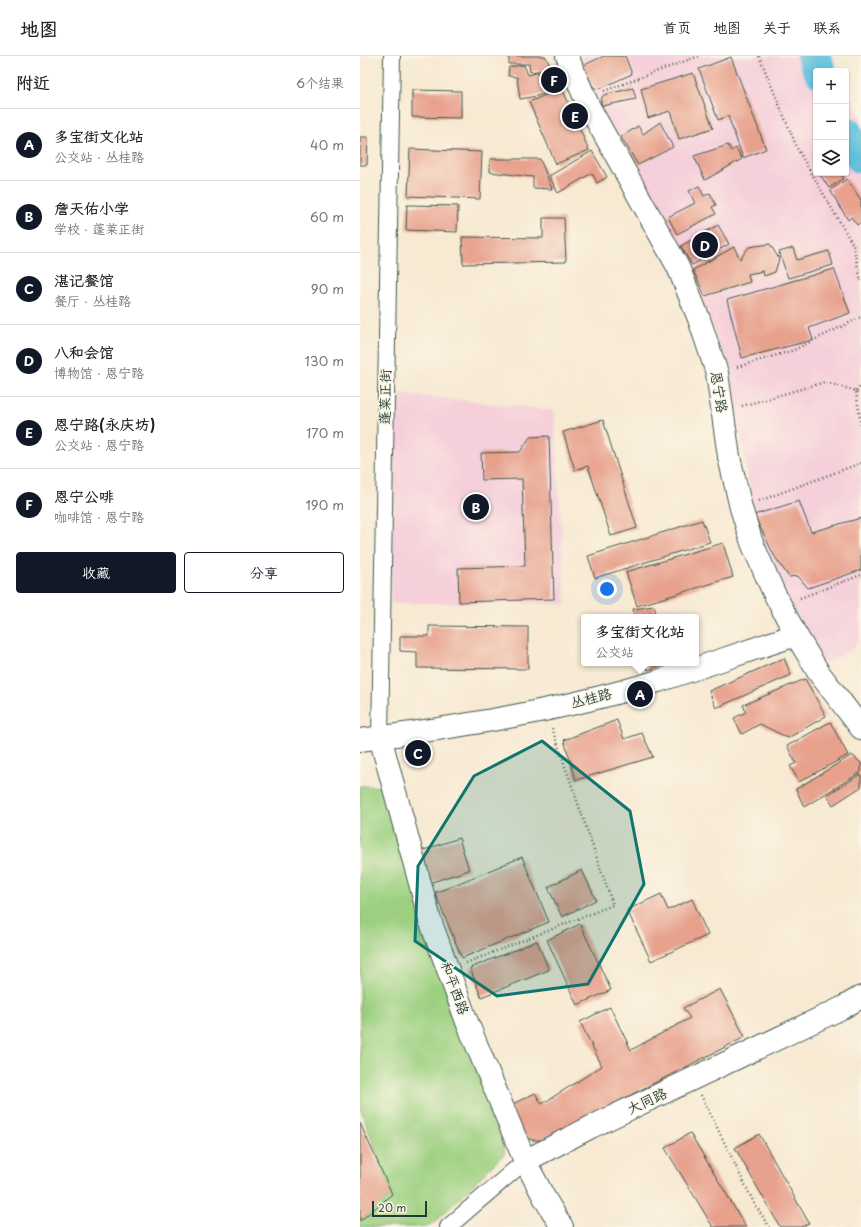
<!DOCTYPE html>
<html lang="zh">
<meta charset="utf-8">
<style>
body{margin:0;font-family:"Playpen Sans","LXGW WenKai TC",sans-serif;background:#f2f2f2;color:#222}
.controls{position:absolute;right:12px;top:12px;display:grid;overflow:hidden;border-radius:4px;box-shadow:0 1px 3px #0004}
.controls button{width:36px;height:36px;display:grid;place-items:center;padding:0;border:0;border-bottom:1px solid #e0e0e0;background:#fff;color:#222;font:20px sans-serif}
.scale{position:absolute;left:12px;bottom:10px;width:55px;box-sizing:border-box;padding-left:4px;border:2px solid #1f3d34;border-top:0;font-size:11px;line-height:14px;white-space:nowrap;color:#1f3d34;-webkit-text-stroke:3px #fcf5e5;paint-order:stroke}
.you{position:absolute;left:247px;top:533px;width:14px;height:14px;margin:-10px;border:3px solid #fff;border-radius:50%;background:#1a73e8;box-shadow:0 0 0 6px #1a73e833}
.badge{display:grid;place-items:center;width:26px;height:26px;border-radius:50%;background:#111827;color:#fff;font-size:13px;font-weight:700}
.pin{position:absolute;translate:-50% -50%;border:2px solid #fff;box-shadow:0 1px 4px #0006}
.popup{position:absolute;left:221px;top:558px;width:118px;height:52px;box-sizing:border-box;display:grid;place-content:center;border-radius:4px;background:#fff;filter:drop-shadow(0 1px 3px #0005);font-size:13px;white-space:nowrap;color:#767676}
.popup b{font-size:15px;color:#222}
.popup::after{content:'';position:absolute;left:50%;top:100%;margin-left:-8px;border:8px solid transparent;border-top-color:#fff}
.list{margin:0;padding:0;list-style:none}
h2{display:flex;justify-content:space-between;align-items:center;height:52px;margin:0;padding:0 16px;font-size:17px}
h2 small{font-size:13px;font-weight:400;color:#767676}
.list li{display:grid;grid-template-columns:26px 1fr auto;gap:12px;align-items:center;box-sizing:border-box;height:72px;padding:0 16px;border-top:1px solid #e0e0e0}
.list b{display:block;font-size:15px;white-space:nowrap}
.list p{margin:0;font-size:13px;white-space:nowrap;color:#767676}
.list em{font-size:13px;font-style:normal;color:#767676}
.actions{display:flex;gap:8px;padding:12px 16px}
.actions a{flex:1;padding:9px 0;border:1px solid #111827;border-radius:4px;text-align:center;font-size:14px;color:#111827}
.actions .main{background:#111827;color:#fff}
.icon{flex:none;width:22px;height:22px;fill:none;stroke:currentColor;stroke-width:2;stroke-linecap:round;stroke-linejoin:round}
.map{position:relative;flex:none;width:501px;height:1171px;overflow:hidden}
header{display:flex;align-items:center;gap:24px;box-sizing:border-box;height:56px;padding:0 20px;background:#fff;border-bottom:1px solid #e0e0e0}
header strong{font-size:19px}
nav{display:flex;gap:22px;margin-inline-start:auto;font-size:14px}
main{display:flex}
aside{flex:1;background:#fff}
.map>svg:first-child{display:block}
</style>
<header>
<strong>地图</strong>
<nav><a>首页</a><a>地图</a><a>关于</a><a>联系</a></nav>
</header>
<main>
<aside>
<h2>附近<small>6个结果</small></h2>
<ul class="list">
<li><span class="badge">A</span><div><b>多宝街文化站</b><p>公交站 · 丛桂路</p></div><em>40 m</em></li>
<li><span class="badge">B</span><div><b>詹天佑小学</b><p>学校 · 蓬莱正街</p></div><em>60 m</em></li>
<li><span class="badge">C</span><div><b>湛记餐馆</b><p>餐厅 · 丛桂路</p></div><em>90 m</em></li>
<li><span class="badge">D</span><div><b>八和会馆</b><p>博物馆 · 恩宁路</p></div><em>130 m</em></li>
<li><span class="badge">E</span><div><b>恩宁路(永庆坊)</b><p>公交站 · 恩宁路</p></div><em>170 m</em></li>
<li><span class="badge">F</span><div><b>恩宁公啡</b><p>咖啡馆 · 恩宁路</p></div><em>190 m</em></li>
</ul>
<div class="actions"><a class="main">收藏</a><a>分享</a></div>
</aside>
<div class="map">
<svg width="501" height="1171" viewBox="0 0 501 1171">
<rect width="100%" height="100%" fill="#fcf5e5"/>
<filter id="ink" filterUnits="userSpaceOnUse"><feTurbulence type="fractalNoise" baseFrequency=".025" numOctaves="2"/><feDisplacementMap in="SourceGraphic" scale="8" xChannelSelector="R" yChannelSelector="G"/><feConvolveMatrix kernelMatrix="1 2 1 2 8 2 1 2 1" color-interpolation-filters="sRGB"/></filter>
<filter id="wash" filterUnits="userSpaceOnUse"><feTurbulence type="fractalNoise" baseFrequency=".012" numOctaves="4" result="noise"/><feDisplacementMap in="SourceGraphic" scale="16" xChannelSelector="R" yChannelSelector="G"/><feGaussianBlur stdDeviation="0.9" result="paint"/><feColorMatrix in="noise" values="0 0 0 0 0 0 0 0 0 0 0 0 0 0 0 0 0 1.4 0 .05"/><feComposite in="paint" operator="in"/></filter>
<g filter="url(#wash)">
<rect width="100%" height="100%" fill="#f7e9d2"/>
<g fill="#f5cfda">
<polygon points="214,0 472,0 478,15 456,15 456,117 486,117 486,32 496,53 501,61 501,577 494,592 463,609 412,511 395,462 370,321 354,274 323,202 290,136 234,47"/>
<polygon points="34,337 194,354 206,548 31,547"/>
</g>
<polygon fill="#9cd080" stroke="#5e865a" points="0,730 27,731 119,1021 136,1064 145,1097 76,1165 67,1171 0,1171 0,1165 32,1138 0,1051 0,869 2,868 0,863"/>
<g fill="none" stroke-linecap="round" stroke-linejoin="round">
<g stroke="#5dbfdb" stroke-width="33">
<polyline points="453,0 460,15"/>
<polyline points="486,77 501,101"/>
</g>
</g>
<g id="blocks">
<g fill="#e7a18d">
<polygon points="149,0 185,0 192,13 170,16 169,8 149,8"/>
<polygon points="244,0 265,0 272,18 241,32 236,33 227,25 220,11"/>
<polygon points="371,1 406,93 383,102 368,60 358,64 339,13"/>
<polygon points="164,9 168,19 194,13 202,32 177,40 160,43 157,21 148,20 149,11"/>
<polygon points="333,17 353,72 319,83 310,55 288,62 281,33"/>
<polygon points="202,32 229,94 196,108 169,46"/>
<polygon points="273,32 276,43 242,50 241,45 242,41 244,39"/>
<polygon points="52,34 101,35 101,62 52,61"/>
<polygon points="300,66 313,91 278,109 261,81 278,70 283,78"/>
<polygon points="0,81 8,81 7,109 0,109"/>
<polygon points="368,89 371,95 376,92 382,103 345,124 334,100"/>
<polygon points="50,93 122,96 120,143 48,140"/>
<polygon points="232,95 247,121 237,127 232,117 198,137 189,120"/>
<polygon points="130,103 180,103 192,133 173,132 173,121 130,116"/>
<polygon points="459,117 480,117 484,122 469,132"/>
<polygon points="487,123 501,144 501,166 497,169 491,161 488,164 470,134"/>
<polygon points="339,130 344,140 350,137 356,149 352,151 356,158 317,178 308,161 335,147 329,135"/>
<polygon points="47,149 98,150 97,176 46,174"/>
<polygon points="183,162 204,162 206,206 103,208 102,181 183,182"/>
<polygon points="358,169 369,188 332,209 321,190"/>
<polygon points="410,188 419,203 415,216 404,220 403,215 388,218 390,226 345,240 333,214 374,191 380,203 389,191"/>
<polygon points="433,192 437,204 469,195 473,209 428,222 419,196"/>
<polygon points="474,213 490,257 449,272 453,284 382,302 367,244"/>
<polygon points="243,364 277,472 251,480 228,410 215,414 203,376"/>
<polygon points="189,380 194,543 99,546 98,512 165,510 162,423 122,424 121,397 160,396 170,381"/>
<polygon points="439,445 451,476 501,462 501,514 448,532 438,520 429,521 415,501 394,459"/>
<polygon points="342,464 350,486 235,522 228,500"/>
<polygon points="363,487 373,521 277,550 266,516"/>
<polygon points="294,550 297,561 275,561 273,553"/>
<polygon points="69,570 168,571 168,613 57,612 57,596 40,595 40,580 69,580"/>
<polygon points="424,602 431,619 356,652 349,635"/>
<polygon points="286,607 307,607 288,614"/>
<polygon points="445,623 466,660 428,682 400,668 382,678 374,662 386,656 383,649"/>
<polygon points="257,664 264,683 282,677 293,701 216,724 204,684"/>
<polygon points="470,666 488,699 439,726 430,710 436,707 427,690"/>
<polygon points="492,699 501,707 501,716 444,751 436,733"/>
<polygon points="501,718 501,731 473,749 467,739"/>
<polygon points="99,782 109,814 69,827 58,796"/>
<polygon points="162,801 189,866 102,902 75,837"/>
<polygon points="222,814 236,844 202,861 188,831"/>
<polygon points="301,838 308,854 332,843 348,879 291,905 267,854"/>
<polygon points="220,868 251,934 217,949 187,884"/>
<polygon points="177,885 189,914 121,941 110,912"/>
<polygon points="360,933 385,981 182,1084 172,1084 163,1079 149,1050 175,1037 182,1048 242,1010 220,966 250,951 271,994 330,962 323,952"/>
<polygon points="0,1067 32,1138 0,1165"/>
<polygon points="330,1077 386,1171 353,1171 305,1092"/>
<polygon points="399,1078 449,1167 441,1171 420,1171 375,1092"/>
</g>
</g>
</g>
<g filter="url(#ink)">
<use href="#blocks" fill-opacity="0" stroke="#3f574c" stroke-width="1"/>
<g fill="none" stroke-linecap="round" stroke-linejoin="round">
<g stroke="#3f574c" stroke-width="18">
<g id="street">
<polyline points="20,681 32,0"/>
<polyline points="88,1171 165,1105"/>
</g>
</g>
<g stroke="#3f574c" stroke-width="24">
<g id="secondary">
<polyline points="207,0 228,49 318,211 339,263 357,317 369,401 381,452 392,487 413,535 436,579 459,617 501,672"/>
<polyline points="20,681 70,864 107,966 165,1105 185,1143 202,1171"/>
<path d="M0,684C99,671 199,655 295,626C342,611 389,594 436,579"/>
<polyline points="165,1105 231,1071 482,952 501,941"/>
</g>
</g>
<g stroke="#3f574c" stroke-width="2.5" stroke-dasharray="1 3" stroke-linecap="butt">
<polyline points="399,0 438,94 493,189 501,225"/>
<polyline points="244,35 339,0"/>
<polyline points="377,311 434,294 501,261"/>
<polyline points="496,335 501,330"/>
<polyline points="382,350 465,326 496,335 501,369"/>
<polyline points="399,445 501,407"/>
<polyline points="440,542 501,519"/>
<polyline points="106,907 253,849 192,672"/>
<polyline points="341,1039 394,1147 409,1171"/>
</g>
<use href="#street" stroke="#fff" stroke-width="16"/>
<use href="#secondary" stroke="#fff" stroke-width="22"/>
</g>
</g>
<path fill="#0f766e" fill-opacity="0.2" stroke="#0f766e" stroke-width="3" stroke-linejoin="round" d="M182,685L270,755L284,828L228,928L137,940L55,885L58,810L114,720Z"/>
<g text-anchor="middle" stroke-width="3" stroke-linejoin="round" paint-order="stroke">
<g font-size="14" fill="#1f3d34" stroke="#fcf5e5">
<text transform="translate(359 336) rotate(81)" y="5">恩宁路</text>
<text transform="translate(25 341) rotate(-89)" y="5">蓬莱正街</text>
<text transform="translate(231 642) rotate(-14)" y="5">丛桂路</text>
<text transform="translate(95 932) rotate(70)" y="5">和平西路</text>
<text transform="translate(287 1045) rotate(-25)" y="5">大同路</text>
</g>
</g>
</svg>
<div class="controls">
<button>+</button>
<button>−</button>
<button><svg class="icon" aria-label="layers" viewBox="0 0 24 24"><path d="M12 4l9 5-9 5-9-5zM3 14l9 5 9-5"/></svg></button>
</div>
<div class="scale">20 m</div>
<div class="you"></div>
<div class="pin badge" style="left:280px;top:638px">A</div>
<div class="popup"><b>多宝街文化站</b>公交站</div>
<div class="pin badge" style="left:116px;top:451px">B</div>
<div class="pin badge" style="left:58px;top:697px">C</div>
<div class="pin badge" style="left:345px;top:189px">D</div>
<div class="pin badge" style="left:215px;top:60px">E</div>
<div class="pin badge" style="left:194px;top:24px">F</div>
</div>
</main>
